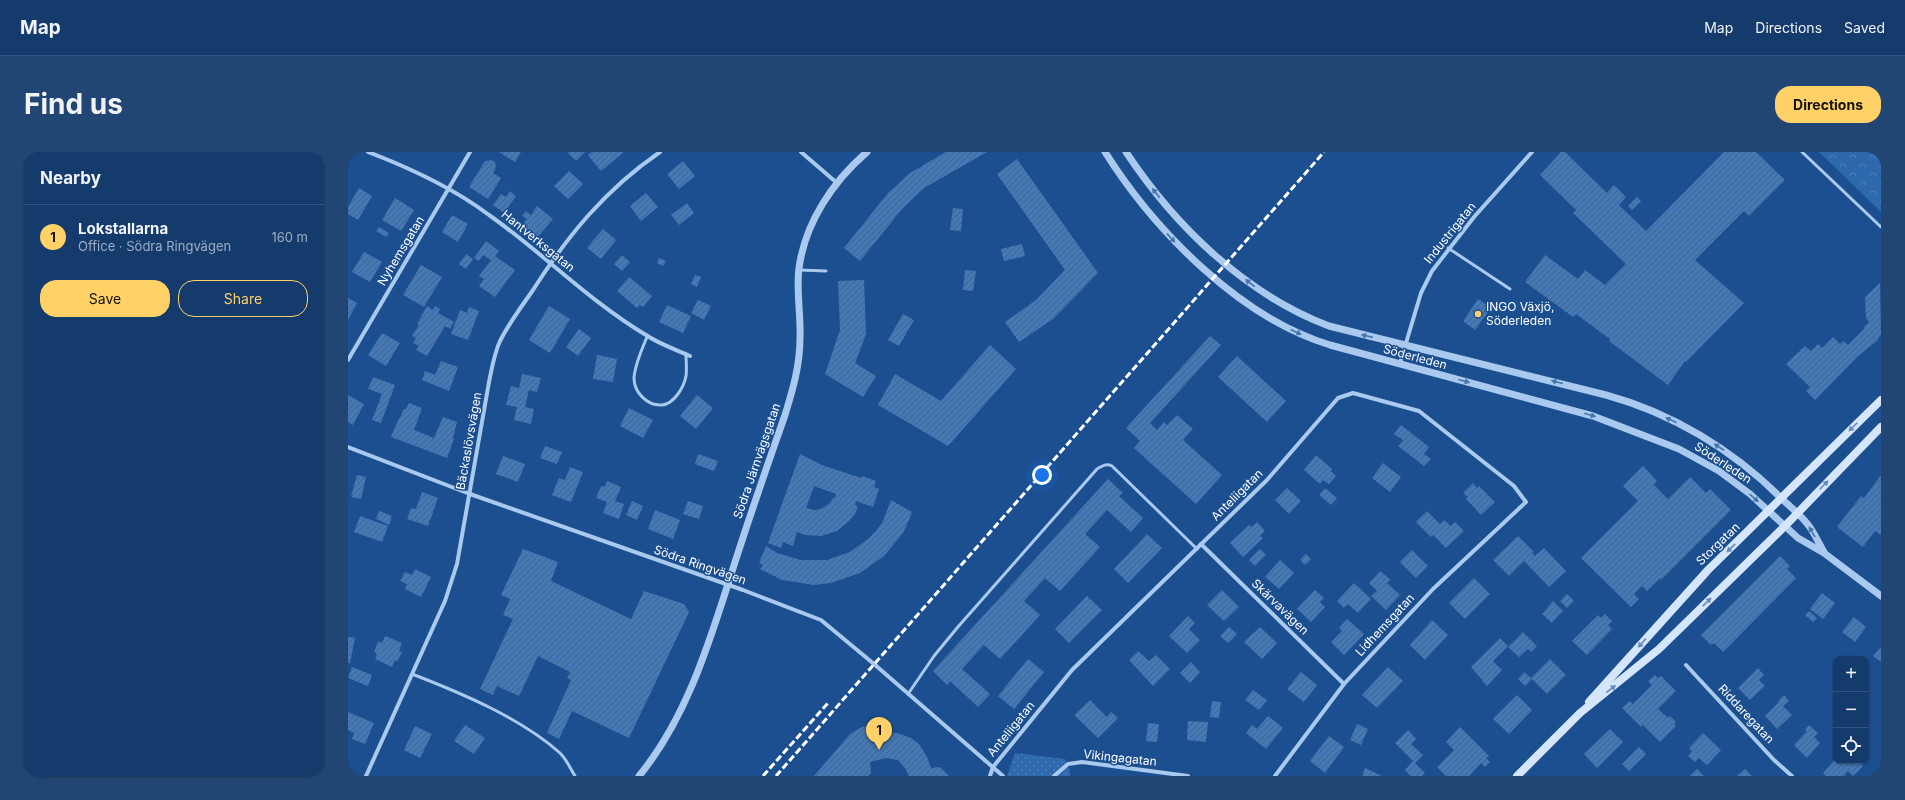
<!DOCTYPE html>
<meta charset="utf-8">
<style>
body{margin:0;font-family:Inter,sans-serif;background:#214673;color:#f1f3f6}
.controls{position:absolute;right:12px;bottom:12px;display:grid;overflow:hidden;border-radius:8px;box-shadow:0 1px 3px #0004}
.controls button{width:36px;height:36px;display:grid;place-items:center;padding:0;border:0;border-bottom:1px solid #33557e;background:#143b6b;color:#f1f3f6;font:20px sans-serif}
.you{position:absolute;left:694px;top:323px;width:14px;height:14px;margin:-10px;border:3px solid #fff;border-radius:50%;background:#1a73e8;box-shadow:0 0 0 6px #1a73e833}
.badge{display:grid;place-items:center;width:26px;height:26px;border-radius:50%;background:#ffd166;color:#111;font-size:13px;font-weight:700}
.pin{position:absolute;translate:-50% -33px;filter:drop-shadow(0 1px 2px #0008)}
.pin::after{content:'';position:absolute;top:21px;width:14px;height:12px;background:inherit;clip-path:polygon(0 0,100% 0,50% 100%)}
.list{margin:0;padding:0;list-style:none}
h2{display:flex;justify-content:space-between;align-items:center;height:52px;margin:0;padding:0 16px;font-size:17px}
h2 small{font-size:13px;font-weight:400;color:#9dadc1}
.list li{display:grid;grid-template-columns:26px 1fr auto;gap:12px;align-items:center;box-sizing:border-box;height:64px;padding:0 16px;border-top:1px solid #33557e}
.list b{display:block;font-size:15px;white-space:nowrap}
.list p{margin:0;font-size:13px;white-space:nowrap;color:#9dadc1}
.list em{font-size:13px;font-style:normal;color:#9dadc1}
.actions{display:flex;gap:8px;padding:12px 16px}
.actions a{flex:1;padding:9px 0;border:1px solid #ffd166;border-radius:16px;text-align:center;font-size:14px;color:#ffd166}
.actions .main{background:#ffd166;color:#111}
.icon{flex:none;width:22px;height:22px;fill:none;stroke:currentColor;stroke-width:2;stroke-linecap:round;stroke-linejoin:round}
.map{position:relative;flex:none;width:1533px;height:624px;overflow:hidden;border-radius:16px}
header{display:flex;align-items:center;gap:24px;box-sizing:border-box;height:56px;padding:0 20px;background:#143b6b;border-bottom:1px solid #33557e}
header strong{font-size:19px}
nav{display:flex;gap:22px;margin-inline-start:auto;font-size:14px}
.intro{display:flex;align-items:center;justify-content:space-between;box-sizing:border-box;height:96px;padding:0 24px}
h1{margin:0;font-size:28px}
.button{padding:10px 18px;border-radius:16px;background:#ffd166;color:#111;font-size:14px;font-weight:700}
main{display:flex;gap:24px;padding:0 24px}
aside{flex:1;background:#143b6b;border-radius:16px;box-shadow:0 1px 3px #0004}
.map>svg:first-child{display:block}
</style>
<header>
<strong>Map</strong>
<nav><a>Map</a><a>Directions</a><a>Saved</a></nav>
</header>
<div class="intro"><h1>Find us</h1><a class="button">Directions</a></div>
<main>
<aside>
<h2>Nearby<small></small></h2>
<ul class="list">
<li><span class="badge">1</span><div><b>Lokstallarna</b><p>Office · Södra Ringvägen</p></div><em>160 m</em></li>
</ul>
<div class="actions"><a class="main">Save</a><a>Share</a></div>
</aside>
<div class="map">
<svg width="1533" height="624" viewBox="0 0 1533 624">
<defs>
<pattern id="grass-dots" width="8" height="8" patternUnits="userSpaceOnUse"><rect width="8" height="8" fill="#2e69ad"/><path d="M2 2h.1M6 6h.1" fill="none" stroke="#4d80b9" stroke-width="1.8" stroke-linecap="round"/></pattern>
<pattern id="forest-crowns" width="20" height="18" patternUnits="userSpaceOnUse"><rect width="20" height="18" fill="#2e69ad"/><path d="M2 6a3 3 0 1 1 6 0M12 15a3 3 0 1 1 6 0" fill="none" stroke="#4d80b9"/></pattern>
<pattern id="building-hatch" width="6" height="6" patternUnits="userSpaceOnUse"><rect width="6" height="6" fill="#4478b7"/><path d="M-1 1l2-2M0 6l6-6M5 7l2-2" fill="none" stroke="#486282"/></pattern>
</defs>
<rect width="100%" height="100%" fill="#1b4f8f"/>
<polygon fill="url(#grass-dots)" points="667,601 717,607 722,619 722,624 659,624"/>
<polygon fill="url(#forest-crowns)" points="1471,0 1533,0 1533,60"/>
<g fill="url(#building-hatch)" fill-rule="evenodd">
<polygon points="151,0 173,0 167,10"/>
<polygon points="219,0 237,0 228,9"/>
<polygon points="244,0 276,0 253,19 240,3"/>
<polygon points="598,0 639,0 576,36 554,57 512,109 496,96 540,41 562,21"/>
<polygon points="1213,0 1217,0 1259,41 1266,33 1278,45 1271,53 1298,79 1376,0 1408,0 1437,28 1401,64 1396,59 1347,108 1396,151 1338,210 1337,209 1320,233 1261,189 1262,187 1228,162 1225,165 1177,130 1197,103 1230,127 1237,118 1257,133 1278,112 1225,61 1228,58 1192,23"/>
<polygon points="669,7 750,121 705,167 671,190 657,170 688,148 717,118 649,22"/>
<polygon points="143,8 147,10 148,15 145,21 153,26 140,47 121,35 137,9"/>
<polygon points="335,9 347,24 331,37 319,22"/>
<polygon points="221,19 235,32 220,47 206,34"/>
<polygon points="11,36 24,44 10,68 0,62 0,55"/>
<polygon points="162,39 168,44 156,61 145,53 153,42 158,45"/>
<polygon points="298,41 310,55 293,69 282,54"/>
<polygon points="1289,45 1293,49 1284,58 1280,54"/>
<polygon points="47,46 66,58 53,79 34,68"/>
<polygon points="339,51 346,61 331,73 323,63"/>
<polygon points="189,54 205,67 188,87 173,74 179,67 174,64 178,59 183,63"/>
<polygon points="605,56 615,57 613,79 602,78"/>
<polygon points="104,63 120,72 110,90 94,80"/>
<polygon points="31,75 41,81 38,85 28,79"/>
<polygon points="255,77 268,88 253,107 239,96"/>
<polygon points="138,89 151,99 147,104 167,118 147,145 131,134 136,127 131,124 143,108 135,103 131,109 126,106"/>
<polygon points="674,92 677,104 656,109 653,97"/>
<polygon points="16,100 34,110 22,130 4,120"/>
<polygon points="118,102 125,107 118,117 111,112"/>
<polygon points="274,103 282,110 274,119 266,112"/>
<polygon points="311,106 318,109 315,114 309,111"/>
<polygon points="73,113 94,125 76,155 55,143"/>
<polygon points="617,118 628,119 625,139 615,138"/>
<polygon points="347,123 353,125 349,135 343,132"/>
<polygon points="281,125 304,144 295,155 292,153 289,156 269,139"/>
<polygon points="516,128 518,182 507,211 528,224 515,245 477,222 492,178 490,129"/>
<polygon points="1532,131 1533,182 1529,189 1510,204 1467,248 1458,239 1462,235 1438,212 1457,194 1463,199 1470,192 1474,196 1485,185 1492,192 1495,189 1500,193 1516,177 1515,176 1521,170 1518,166 1517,145"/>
<polygon points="0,146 9,151 0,168"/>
<polygon points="1130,147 1143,156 1127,178 1115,169"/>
<polygon points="350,148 363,154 356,168 343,161"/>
<polygon points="319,153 343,164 335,181 311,170"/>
<polygon points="79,154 85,158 87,154 92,157 90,161 106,170 102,177 97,174 79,204 68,198 71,194 65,191 68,186 64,184 71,173 69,172"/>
<polygon points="201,154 222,167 202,201 181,188"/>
<polygon points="121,155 131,159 120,188 103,182 112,158 119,161"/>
<polygon points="555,162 566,168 551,194 540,188"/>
<polygon points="231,177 243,186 230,204 218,195"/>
<polygon points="34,181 52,191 38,214 20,203"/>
<polygon points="862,184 873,193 802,271 809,278 816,270 819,273 829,263 845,277 835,288 874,323 848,352 786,296 792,289 778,276"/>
<polygon points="642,193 668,217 600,294 530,253 547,222 593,249"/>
<polygon points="249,203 269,207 265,230 245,227"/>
<polygon points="889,204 938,249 919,270 870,225"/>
<polygon points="93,209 110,215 101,239 74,228 77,219 87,223"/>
<polygon points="174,222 193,226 189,240 181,238 177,255 186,257 183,272 166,268 169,255 158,253 163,234 171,236"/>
<polygon points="25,225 47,233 33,271 24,268 34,242 20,237"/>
<polygon points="0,243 16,252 5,273 0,270"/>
<polygon points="349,243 365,256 348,277 332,264"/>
<polygon points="61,251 74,256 66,278 86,286 95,265 109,270 105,286 106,287 99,306 43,285 51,266 52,266 56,257 58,257"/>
<polygon points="281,256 305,268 295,286 272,274"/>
<polygon points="1053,273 1081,295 1076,302 1083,307 1076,314 1050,294 1055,288 1046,282"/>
<polygon points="197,294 214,300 209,312 192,306"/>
<polygon points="350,302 370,309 366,319 347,312"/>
<path d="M452,302L474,313L513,326L514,324L528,329L526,335L531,337L525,355L508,349L507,353L510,354L507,362L502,368L489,379L473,384L457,383L449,380L445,394L435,390L433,396L420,391ZM466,334L488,342L487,346H485L482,351L473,357L467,358L458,356Z"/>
<polygon points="968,303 984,317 983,319 988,324 981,332 975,328 972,332 956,318"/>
<polygon points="155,304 177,312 170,330 148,322"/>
<polygon points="1035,311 1053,325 1042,340 1024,326"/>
<polygon points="1295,314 1309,329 1306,333 1320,347 1342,325 1358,341 1362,337 1383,358 1313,428 1312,426 1299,439 1294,434 1286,442 1291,447 1283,455 1233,406 1290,349 1275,334"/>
<polygon points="222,315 235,320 223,350 204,343 211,326 217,328"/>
<polygon points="9,323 18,325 13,347 3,345"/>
<polygon points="1533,323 1533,383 1527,379 1515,395 1489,375 1513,344 1516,346"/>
<polygon points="760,327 775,341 771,344 795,366 783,380 759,358 737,382 752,395 712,439 697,426 676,449 692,463 652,507 636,493 614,517 642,542 630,555 602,529 599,533 585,519"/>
<polygon points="259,329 273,335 267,349 276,352 271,367 255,361 259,350 248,346 253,334 257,335"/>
<polygon points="1125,331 1129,336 1131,334 1147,350 1133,363 1118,347 1120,345 1115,341"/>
<polygon points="939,336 953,349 941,362 927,348"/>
<polygon points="977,336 989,346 983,353 971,343"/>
<polygon points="74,340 90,346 80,374 59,367 63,356 68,357"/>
<polygon points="543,348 564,360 561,368 555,381 536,404 512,421 483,431 466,433 434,428 412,417 415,413 411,411 418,394 429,401 453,408 479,408 502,400 520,387 528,379 535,369"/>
<polygon points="284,349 295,354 289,368 278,363"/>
<polygon points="340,349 355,354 351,367 335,362"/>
<polygon points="307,358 332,368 325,387 300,377"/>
<polygon points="31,359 44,364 41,373 28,367"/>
<polygon points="1079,359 1092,372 1096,368 1103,374 1107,370 1116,379 1098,396 1085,383 1083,385 1068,370"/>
<polygon points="12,364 40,374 34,390 6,380"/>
<polygon points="909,370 917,379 912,384 915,386 895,405 882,391 901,373 904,375"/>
<polygon points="799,382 814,396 780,431 766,417"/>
<polygon points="1170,384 1186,400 1184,401 1187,404 1196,396 1218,419 1201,435 1176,409 1161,424 1145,408"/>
<polygon points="175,397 210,410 203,429 283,467 296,439 336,452 341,460 281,586 224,559 211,587 199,581 223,528 219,526 222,520 190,504 171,544 149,534 145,543 132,537 165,467 155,463 162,447 153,443"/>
<polygon points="912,397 918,403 907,414 901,408"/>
<polygon points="1064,398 1080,414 1068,426 1052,410"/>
<polygon points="958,402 963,407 957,413 952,408"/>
<polygon points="1432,404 1442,414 1439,417 1448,426 1375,500 1366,491 1363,493 1353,483"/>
<polygon points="932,408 946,421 931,437 917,425"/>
<polygon points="67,417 83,425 73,445 57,437 59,432 52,429 57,420 64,423"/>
<polygon points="1032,419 1043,428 1039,431 1052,443 1038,458 1023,444 1029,439 1021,431"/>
<polygon points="1126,426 1142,442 1117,467 1101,451"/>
<polygon points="1006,431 1023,447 1010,461 1000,452 996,456 989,449"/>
<polygon points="874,438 891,455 876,469 859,453"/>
<polygon points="967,438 976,446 972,450 977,455 963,470 949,457"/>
<polygon points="1474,441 1487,451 1475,467 1462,457"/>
<polygon points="1219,442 1226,449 1219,456 1212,449"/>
<polygon points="739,444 754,458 721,491 707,477"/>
<polygon points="1205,449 1215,459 1204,471 1194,462"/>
<polygon points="1461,459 1469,466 1465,470 1457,463"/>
<polygon points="1257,462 1264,469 1260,473 1264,477 1239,503 1224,489 1250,463 1253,466"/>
<polygon points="840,464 847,471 841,477 852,488 839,501 821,484"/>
<polygon points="1506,465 1518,475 1507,490 1494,480"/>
<polygon points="999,467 1016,482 996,503 983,490 994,479 991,476"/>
<polygon points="1084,468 1100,483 1077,508 1062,493"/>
<polygon points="881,475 889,482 880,491 872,484"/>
<polygon points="912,475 929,491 914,507 896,490"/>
<polygon points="1175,480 1189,494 1183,500 1180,497 1171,505 1160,495"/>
<polygon points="37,484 54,491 51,499 54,500 49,510 47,508 44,515 27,507 29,502 26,500 30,489 34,491"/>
<polygon points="0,485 7,486 2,511 0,511"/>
<polygon points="1152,486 1160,494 1145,509 1154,518 1139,534 1123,515"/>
<polygon points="1533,495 1533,510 1525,504"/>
<polygon points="790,499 801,509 808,503 822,517 805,534 781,508"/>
<polygon points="680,507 696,520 666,557 650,544"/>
<polygon points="1202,507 1218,523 1199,542 1183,526"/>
<polygon points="843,510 852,520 842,531 832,521"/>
<polygon points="4,515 24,523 20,534 0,526"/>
<polygon points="1040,515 1055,529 1029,556 1014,543"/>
<polygon points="1410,516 1416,523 1411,528 1417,534 1402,548 1390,536"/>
<polygon points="953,520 969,533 956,550 939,537"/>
<polygon points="1176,520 1184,527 1177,534 1170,527"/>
<polygon points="1307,523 1310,526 1313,524 1328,539 1310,557 1320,566 1322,564 1328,570 1326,572 1328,574 1312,590 1295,573 1293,575 1274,556 1282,549 1285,552 1304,533 1300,529"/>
<polygon points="905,538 919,548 911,558 897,548"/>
<polygon points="1169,543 1184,558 1161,582 1145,567"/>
<polygon points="1436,543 1441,549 1435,554 1444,563 1429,577 1417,564 1431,550 1430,549"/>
<polygon points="742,548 759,565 763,560 770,566 750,586 726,563"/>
<polygon points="864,549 873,550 871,566 862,565"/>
<polygon points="0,560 26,571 17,592 4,587 6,581 0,578"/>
<polygon points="920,564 935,576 918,597 898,581 904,573 909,577"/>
<polygon points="840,569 860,570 858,590 839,588"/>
<polygon points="536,570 543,570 542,581 549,581 563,586 571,592 579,605 583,616 592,615 601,624 561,624 557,616 550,608 538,606 522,610 523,621 520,624 466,624 502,582 514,575"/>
<polygon points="800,571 811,572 809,590 798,589"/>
<polygon points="1009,572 1020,577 1013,593 1002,588"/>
<polygon points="117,573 137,586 126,602 106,589"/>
<polygon points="1461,573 1470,581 1466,585 1472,591 1459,606 1446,593 1459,579 1457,578"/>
<polygon points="67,574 84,582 72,606 56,598"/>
<polygon points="1112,575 1141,604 1138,606 1142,610 1137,615 1133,611 1121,624 1098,624 1089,615 1106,598 1098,590"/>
<polygon points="1262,577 1275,590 1249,616 1236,602"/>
<polygon points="1060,578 1068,587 1063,592 1075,603 1067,611 1077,621 1074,624 1062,624 1057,618 1065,609 1047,591"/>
<polygon points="1355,581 1373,598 1359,613 1351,606 1347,610 1340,604 1344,599 1341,596"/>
<polygon points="981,584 996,595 977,621 962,609"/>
<polygon points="1291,595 1298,602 1281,619 1274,612"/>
<polygon points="1488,607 1488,609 1510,609 1515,614 1505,624 1500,619 1496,624 1478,624 1475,621"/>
<polygon points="1017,616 1034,624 1014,624"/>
<polygon points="1349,617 1356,624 1342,624"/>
<polygon points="1397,617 1404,624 1389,624"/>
</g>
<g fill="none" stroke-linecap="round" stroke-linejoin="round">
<g stroke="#a9c9ee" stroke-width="3">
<polyline points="1454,0 1533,75"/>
<polyline points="1100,96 1162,137"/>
<polyline points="452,118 478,119"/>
<path d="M299,185C294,197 287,212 286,226C286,240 299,254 314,253C326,252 336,235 338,224C339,217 338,209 338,202"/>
<path d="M64,522C113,541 173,566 212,601C219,608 222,616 227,624"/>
<path d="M560,542L586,504L609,476L749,317C754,314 758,311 764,314L849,397"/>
</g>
<g stroke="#a9c9ee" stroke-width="4">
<path d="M20,0C62,16 105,36 141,63C195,101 241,149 298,183C311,192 327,197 342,204"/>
<polyline points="453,0 489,31"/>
<polyline points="0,208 122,0"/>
<polyline points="1052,211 1073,141 1084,119 1126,65 1184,0"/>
<polyline points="0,295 122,342 395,438 473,468 526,512 655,624"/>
<polyline points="853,392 996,532"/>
<polyline points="1338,513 1426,608 1444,624"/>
<path d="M18,624L97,449L109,412L141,230C144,216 146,202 152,189C161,171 174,154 185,138C220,83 258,37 312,0"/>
<polyline points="642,624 645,615 724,518 919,328 990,246 1005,241 1071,259 1166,334 1178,350 1085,437 996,532 927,624"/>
<polyline points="706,624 720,612 734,610 840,624"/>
</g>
<g stroke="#a9c9ee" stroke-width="7">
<path d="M757,0C806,78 892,166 982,193L1245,264L1331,297L1371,319L1402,342L1450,386L1476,401L1533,444"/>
<path d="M778,0C827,74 897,142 981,174L1258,243C1324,261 1385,298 1433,346C1442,355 1453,363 1461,374C1467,382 1471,392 1476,400"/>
<path d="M291,624C343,561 365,477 390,401C405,354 421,309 437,263C445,237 452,213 452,186C453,163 448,138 451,116C457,71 485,29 519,0"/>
</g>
<g stroke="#d6e6fa" stroke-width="8">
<polyline points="1241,550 1360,418 1533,248"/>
<polyline points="1169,624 1232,561 1311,497 1437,374 1533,275"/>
</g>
<g stroke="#fff" stroke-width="3" stroke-dasharray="7 3" stroke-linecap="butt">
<polyline points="415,624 480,551"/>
<polyline points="428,624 976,0"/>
</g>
</g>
<defs><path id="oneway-solid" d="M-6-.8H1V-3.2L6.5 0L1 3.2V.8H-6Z"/></defs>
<g fill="#4674ac">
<use href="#oneway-solid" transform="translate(808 41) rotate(-129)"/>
<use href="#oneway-solid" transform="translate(823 86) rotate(47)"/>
<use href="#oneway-solid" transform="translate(902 131) rotate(-142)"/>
<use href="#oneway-solid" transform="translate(948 180) rotate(25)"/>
<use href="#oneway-solid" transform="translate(1019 184) rotate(-167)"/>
<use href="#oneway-solid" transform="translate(1116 229) rotate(15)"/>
<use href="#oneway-solid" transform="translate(1209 230) rotate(-166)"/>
<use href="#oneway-solid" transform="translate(1242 263) rotate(16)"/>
<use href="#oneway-solid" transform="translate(1323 268) rotate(-155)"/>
<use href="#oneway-solid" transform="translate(1371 295) rotate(-147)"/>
<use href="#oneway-solid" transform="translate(1406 346) rotate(42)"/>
<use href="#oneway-solid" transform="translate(1464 380) rotate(-120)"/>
</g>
<g fill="#668bba">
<use href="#oneway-solid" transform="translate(1505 275) rotate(135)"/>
<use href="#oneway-solid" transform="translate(1476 333) rotate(-46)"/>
<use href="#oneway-solid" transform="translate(1383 396) rotate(136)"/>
<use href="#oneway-solid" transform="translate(1359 450) rotate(-44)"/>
<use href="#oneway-solid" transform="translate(1294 491) rotate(132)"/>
<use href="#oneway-solid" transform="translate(1263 537) rotate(-38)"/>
</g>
<circle fill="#ffd166" stroke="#1b4f8f" stroke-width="1.5" cx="1130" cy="162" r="4"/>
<g text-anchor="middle" stroke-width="3" stroke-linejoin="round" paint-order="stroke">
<g font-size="12" fill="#fff" stroke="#1b4f8f">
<text transform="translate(1102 81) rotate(-51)" y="4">Industrigatan</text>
<text transform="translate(190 89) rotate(39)" y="4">Hantverksgatan</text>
<text transform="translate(53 99) rotate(-59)" y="4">Nyhemsgatan</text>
<text transform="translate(1067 205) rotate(15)" y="4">Söderleden</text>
<text transform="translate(121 289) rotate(-80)" y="4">Bäckaslövsvägen</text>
<text transform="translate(409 309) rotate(-71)" y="4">Södra Järnvägsgatan</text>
<text transform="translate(1375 311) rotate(33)" y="4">Söderleden</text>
<text transform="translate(889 343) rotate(-45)" y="4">Anteliigatan</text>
<text transform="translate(1370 392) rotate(-44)" y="4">Storgatan</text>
<text transform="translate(352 413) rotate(19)" y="4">Södra Ringvägen</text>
<text transform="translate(932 455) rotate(44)" y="4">Skärvavägen</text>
<text transform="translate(1037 473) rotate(-47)" y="4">Lidhemsgatan</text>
<text transform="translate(1398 562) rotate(47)" y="4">Riddaregatan</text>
<text transform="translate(663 577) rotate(-51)" y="4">Anteliigatan</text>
<text transform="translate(772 606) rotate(6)" y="4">Vikingagatan</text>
</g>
<g font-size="12" fill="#fff" stroke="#1b4f8f" text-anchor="start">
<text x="1138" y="159">INGO Växjö,<tspan x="1138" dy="14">Söderleden</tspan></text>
</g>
</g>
</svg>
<div class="controls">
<button>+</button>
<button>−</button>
<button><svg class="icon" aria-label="locate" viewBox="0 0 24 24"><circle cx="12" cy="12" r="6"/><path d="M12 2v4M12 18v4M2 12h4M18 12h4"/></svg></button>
</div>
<div class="you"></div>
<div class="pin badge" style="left:531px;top:598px">1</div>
</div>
</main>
